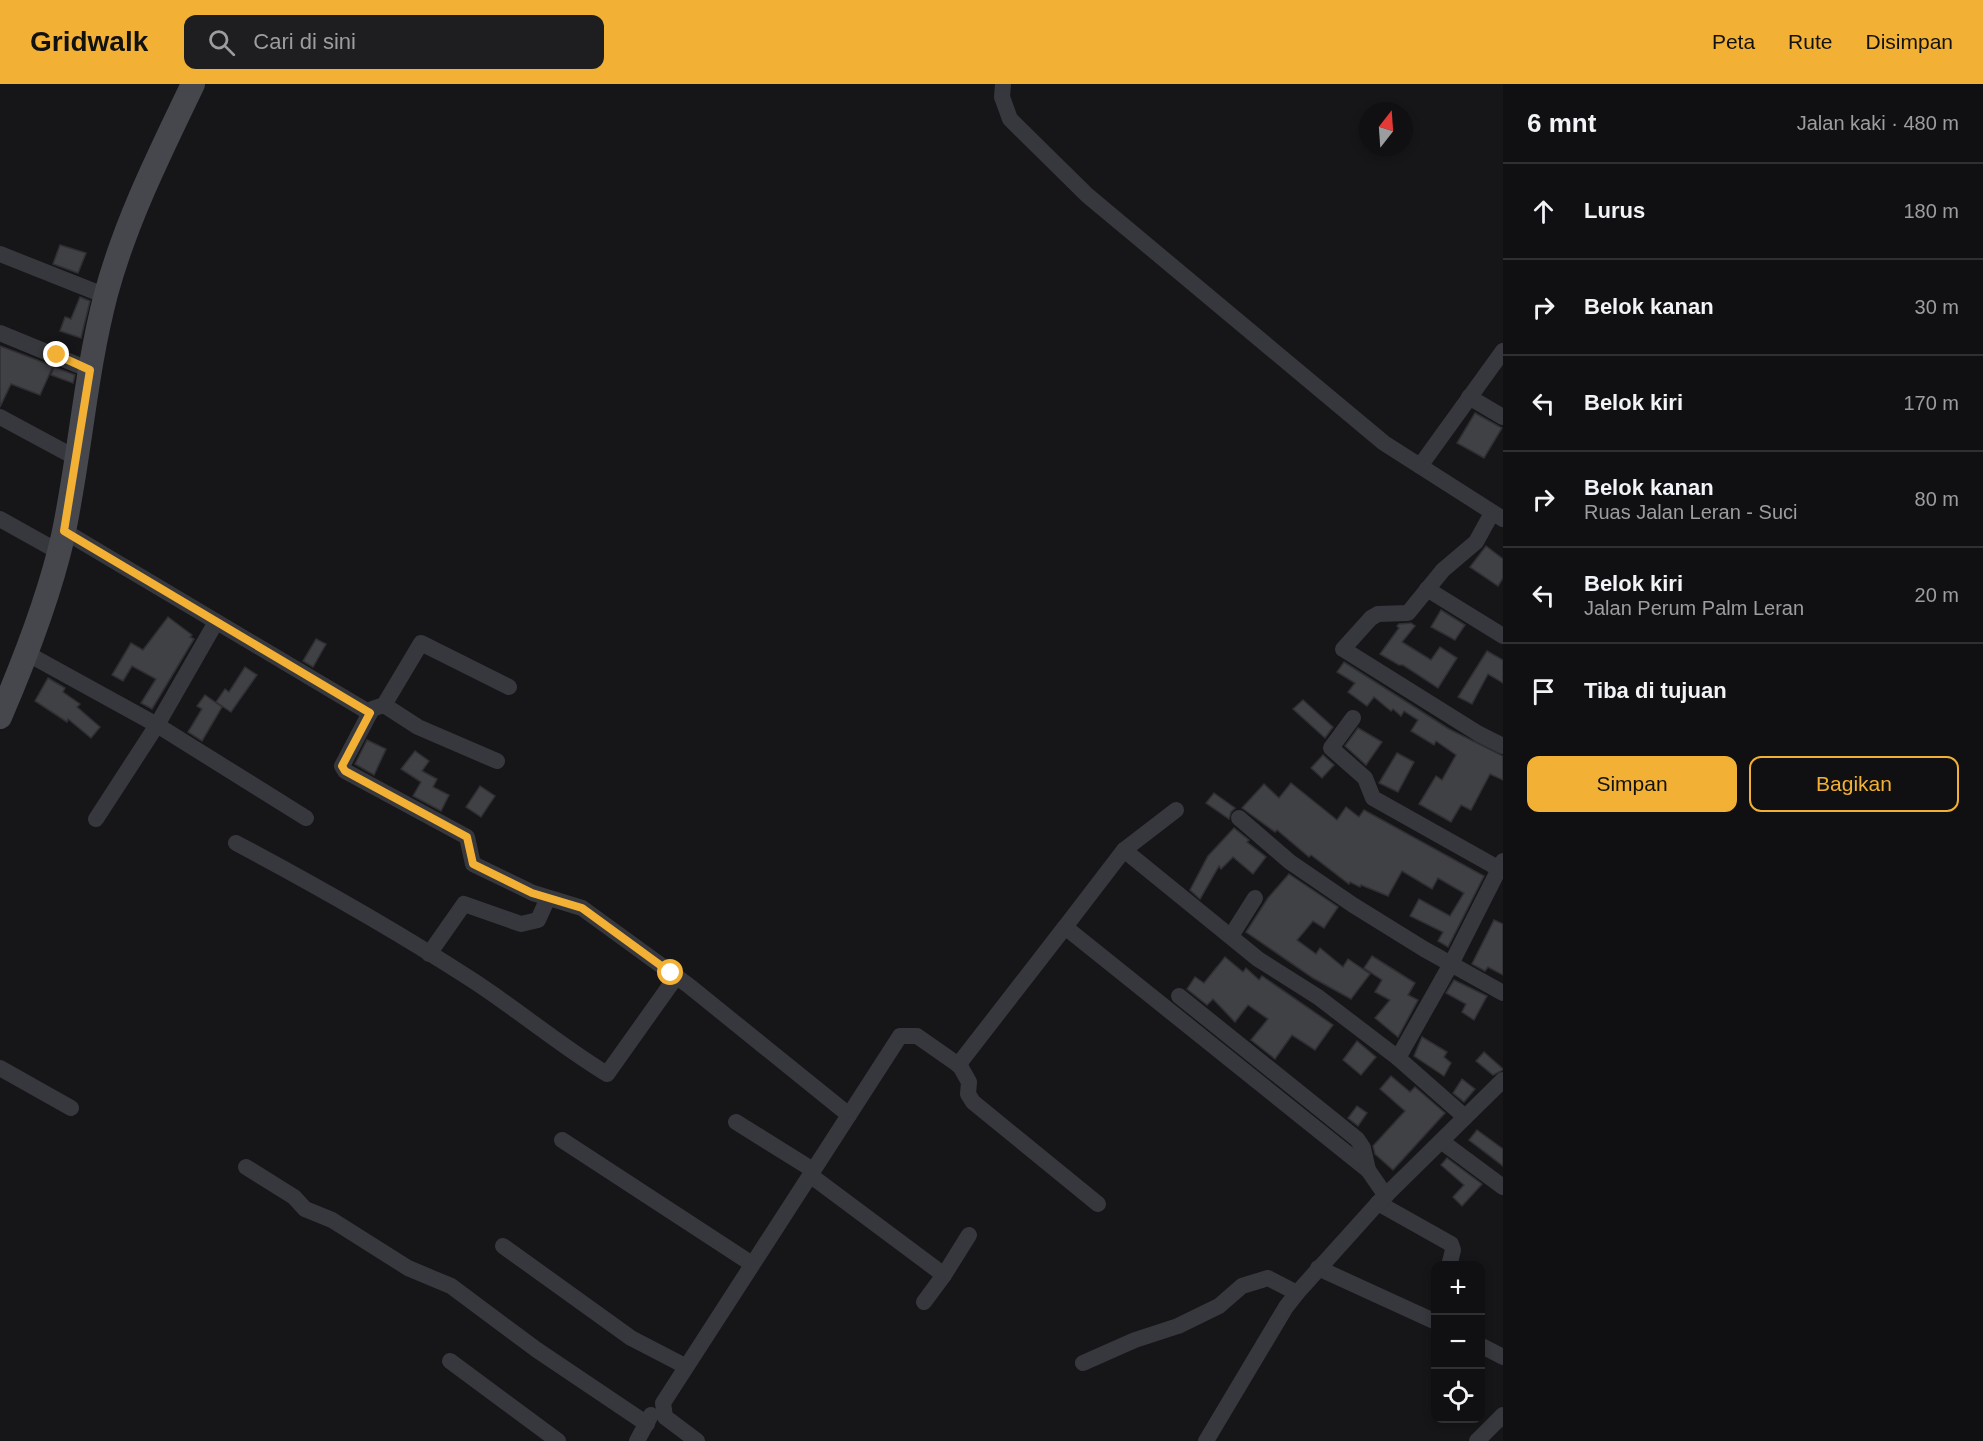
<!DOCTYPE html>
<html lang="id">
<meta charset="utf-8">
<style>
body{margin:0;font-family:Helvetica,sans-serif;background:#1e1e20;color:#f1f3f6}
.controls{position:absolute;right:18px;bottom:18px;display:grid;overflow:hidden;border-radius:12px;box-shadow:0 3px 9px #0003}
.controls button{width:54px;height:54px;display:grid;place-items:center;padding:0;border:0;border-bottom:2px solid #303032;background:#101012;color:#f1f3f6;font:30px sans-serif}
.compass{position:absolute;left:1359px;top:18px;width:54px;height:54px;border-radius:50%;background:#101012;box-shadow:0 3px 9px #0003;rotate:17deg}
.stop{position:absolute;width:18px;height:18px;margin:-14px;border:4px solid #f2b134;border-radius:50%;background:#fff}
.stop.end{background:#f2b134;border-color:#fff;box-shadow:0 2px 6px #0008}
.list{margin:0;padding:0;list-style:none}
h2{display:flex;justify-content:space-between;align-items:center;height:78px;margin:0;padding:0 24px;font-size:26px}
h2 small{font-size:20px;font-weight:400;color:#9c9d9f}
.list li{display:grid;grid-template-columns:39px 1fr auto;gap:18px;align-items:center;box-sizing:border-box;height:96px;padding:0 24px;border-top:2px solid #303032}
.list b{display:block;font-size:22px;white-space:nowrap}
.list p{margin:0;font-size:20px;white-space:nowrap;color:#9c9d9f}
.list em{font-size:20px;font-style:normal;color:#9c9d9f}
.actions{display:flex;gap:12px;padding:18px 24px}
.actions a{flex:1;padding:14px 0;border:2px solid #f2b134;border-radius:12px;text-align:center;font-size:21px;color:#f2b134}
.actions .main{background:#f2b134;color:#111}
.icon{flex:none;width:33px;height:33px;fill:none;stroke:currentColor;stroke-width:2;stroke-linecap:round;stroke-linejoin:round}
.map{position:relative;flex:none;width:1503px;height:1357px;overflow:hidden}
header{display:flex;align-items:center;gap:36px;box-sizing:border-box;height:84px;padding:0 30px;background:#f2b134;color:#111}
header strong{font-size:28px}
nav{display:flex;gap:33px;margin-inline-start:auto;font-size:21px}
.search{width:420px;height:54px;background:#1e1e20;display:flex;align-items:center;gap:15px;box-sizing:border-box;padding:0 21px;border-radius:12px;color:#9c9d9f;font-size:22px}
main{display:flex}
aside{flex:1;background:#101012}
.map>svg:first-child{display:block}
</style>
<header>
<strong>Gridwalk</strong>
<div class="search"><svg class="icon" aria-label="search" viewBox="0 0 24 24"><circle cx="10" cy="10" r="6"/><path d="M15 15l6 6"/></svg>Cari di sini</div>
<nav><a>Peta</a><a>Rute</a><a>Disimpan</a></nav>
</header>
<main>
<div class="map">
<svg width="1503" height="1357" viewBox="0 0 1503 1357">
<rect width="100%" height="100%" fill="#161618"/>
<g fill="#404145" stroke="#303034" stroke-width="1.5">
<polygon points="60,161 86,169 78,189 53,180"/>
<polygon points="80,213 90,217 81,254 60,247 65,233 71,235"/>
<polygon points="0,262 53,282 40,311 11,300 0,323"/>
<polygon points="54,283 75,291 73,299 51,291"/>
<polygon points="1475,329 1502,344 1484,374 1457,359"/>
<polygon points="1486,462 1503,475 1503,494 1498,502 1470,483"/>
<polygon points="1441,526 1465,541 1455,556 1431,543"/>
<polygon points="168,533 192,551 190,553 194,555 152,625 141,619 156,595 132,582 123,597 112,591 131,559 143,566"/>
<polygon points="1411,539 1415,542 1402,558 1431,576 1440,563 1457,574 1438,604 1403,581 1399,581 1380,570 1399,544 1397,542 1399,540"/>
<polygon points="316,555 326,560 313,583 303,577"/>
<polygon points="1487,567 1503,576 1503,599 1488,590 1472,620 1458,613"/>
<polygon points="1344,578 1449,645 1503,672 1503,696 1490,690 1471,726 1461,721 1451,738 1419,720 1436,692 1442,696 1456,671 1436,657 1434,661 1411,647 1418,636 1404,627 1401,632 1393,625 1391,627 1374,613 1367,622 1348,608 1355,599 1337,588"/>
<polygon points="245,583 257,591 231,628 216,618 225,605 229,608"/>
<polygon points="48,594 65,604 63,608 80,620 77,623 100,643 91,654 68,635 67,638 35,617"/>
<polygon points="205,611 222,623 202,657 188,648 202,625 197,622"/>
<polygon points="1303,616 1333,643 1325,654 1293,625"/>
<polygon points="1358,644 1382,658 1366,681 1345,662"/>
<polygon points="367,656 386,665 374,691 355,680"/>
<polygon points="415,667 429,677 422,687 437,695 433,703 449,711 441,727 413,712 421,698 401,685"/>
<polygon points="1397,669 1414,678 1398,708 1379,699"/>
<polygon points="1323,671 1334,681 1322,694 1311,684"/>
<polygon points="1291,699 1337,736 1346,723 1359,733 1364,726 1484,792 1448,863 1438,857 1443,848 1410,832 1419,815 1450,832 1464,809 1438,794 1432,805 1402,787 1388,812 1361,801 1360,803 1350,798 1349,800 1311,771 1309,773 1277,746 1275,748 1242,724 1264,700 1279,714"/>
<polygon points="480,702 495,712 481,733 466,723"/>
<polygon points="1214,709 1235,724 1231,728 1229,735 1206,719"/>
<polygon points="1234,744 1249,756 1247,758 1266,773 1253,790 1233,773 1221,785 1219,782 1200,815 1190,806 1208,772"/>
<polygon points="1289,790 1338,823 1324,844 1313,837 1297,856 1316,870 1320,864 1343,883 1348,875 1370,890 1351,915 1313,894 1246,848 1268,814"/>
<polygon points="1494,836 1503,840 1503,891 1488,883 1485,887 1472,880"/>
<polygon points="1372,872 1415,899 1408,911 1418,916 1398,953 1375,934 1390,916 1375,908 1382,896 1364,884"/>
<polygon points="1225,873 1243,888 1246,884 1259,896 1262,892 1333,941 1315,966 1292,951 1275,975 1251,956 1268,935 1248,921 1235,938 1213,915 1207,921 1187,905 1195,893 1204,899"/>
<polygon points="1454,896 1487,912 1474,936 1462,928 1466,920 1446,909"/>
<polygon points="1422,953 1447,968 1444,973 1451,979 1444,992 1414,972"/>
<polygon points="1357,957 1376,973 1361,991 1343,976"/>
<polygon points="1484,968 1503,985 1503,986 1493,991 1476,977"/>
<polygon points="1391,992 1410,1008 1415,1003 1445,1029 1393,1086 1375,1070 1373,1062 1405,1027 1380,1005"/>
<polygon points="1462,995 1475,1005 1464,1018 1453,1009"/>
<polygon points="1357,1022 1367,1029 1358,1042 1348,1034"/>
<polygon points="1477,1046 1503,1065 1503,1082 1469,1056"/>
<polygon points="1447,1074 1482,1100 1462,1122 1453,1113 1464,1101 1441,1081"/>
</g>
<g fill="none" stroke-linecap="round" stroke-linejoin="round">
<g stroke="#37383d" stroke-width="16">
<polyline points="1003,0 1002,13 1010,35 1087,111 1384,359 1503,435"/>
<polyline points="0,170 106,212"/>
<polyline points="0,249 90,286"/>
<polyline points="1469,313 1503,333"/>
<polyline points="0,333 78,375"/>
<polyline points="1420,382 1503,267"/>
<polyline points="1492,429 1476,458 1443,486 1408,529 1378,530 1371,534 1343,565 1479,650 1503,662"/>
<polyline points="0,435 59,468"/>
<polyline points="64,447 370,629"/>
<polyline points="1427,505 1503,552"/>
<polyline points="28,570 157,641 306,734"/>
<polyline points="384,621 421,559 509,603"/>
<polyline points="1353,634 1331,664 1365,694 1373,714 1503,787"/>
<polyline points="497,677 418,643 384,621 372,625 342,682 345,687 467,753 473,780 533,809 582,824 688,901 849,1031 900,952 917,952 960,982 969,998 968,1010 973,1018 1098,1120"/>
<polyline points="1176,726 1124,766 1065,843 1368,1086 1386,1112"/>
<polyline points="1239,734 1290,778 1353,821 1424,865 1503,909"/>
<polyline points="96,735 157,641 216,538"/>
<path d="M236,759C315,801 393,845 469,894C516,924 559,961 607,990L676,893"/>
<polyline points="1124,766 1258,875 1318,913 1398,974 1465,1033"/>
<polyline points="1231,852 1255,814"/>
<polyline points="429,870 464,820 521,840 538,836 548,814"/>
<polyline points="1179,912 1357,1055 1363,1064 1368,1086"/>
<polyline points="1398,974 1451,880 1503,777"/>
<polyline points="958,981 1065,843"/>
<polyline points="0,984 71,1024"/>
<polyline points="736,1038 813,1086"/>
<polyline points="562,1056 752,1180"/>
<polyline points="1441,1057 1503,1103"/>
<polyline points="246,1083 294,1113 305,1125 332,1136 408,1184 451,1202 537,1266 647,1340"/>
<polyline points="810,1091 944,1191 969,1151"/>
<polyline points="1378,1119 1451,1160 1453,1166 1449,1182"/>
<polyline points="503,1162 631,1254 685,1282"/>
<polyline points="1318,1184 1436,1238"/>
<polyline points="924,1218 944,1191"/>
<polyline points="1480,1261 1503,1273"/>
<polyline points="450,1277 558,1357"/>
<polyline points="1083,1279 1135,1256 1178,1242 1219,1222 1242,1202 1268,1194 1297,1209"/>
<polyline points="637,1357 651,1331"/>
<polyline points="697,1357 665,1333 663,1319 849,1031"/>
<polyline points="1206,1357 1286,1223 1297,1209 1378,1119 1503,996"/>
<polyline points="1477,1357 1503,1331"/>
</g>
<path stroke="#45474d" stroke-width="24" d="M0,633C25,575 49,514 63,452C80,372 85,290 106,210C126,136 160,69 193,0"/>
</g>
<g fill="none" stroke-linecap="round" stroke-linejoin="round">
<polyline stroke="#f2b134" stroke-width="8" points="57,271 90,286 64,447 370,629 342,682 345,687 467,753 473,780 532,809 582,824 671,889"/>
</g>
</svg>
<div class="controls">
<button>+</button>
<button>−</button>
<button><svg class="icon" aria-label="locate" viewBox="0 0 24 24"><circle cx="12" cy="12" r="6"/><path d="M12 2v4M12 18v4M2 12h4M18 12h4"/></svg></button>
</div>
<svg class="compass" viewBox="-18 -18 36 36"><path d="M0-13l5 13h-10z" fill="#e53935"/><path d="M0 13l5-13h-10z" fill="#9c9d9f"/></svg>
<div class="stop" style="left:671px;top:889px"></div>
<div class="stop end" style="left:57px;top:271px"></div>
</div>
<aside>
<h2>6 mnt<small>Jalan kaki · 480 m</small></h2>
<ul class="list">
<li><svg class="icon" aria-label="ahead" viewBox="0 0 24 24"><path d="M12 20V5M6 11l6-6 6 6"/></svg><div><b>Lurus</b></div><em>180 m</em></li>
<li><svg class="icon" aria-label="right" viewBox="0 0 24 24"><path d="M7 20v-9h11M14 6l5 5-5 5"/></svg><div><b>Belok kanan</b></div><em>30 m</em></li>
<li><svg class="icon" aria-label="left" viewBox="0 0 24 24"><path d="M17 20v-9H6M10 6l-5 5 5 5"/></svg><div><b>Belok kiri</b></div><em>170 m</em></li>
<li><svg class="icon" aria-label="right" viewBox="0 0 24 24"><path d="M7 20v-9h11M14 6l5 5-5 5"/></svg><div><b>Belok kanan</b><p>Ruas Jalan Leran - Suci</p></div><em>80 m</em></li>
<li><svg class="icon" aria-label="left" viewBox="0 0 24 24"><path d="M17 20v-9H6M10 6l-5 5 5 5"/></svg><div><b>Belok kiri</b><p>Jalan Perum Palm Leran</p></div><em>20 m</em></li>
<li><svg class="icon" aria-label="arrive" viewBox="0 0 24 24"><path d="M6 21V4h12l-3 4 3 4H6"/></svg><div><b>Tiba di tujuan</b></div></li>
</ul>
<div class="actions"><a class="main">Simpan</a><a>Bagikan</a></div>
</aside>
</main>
